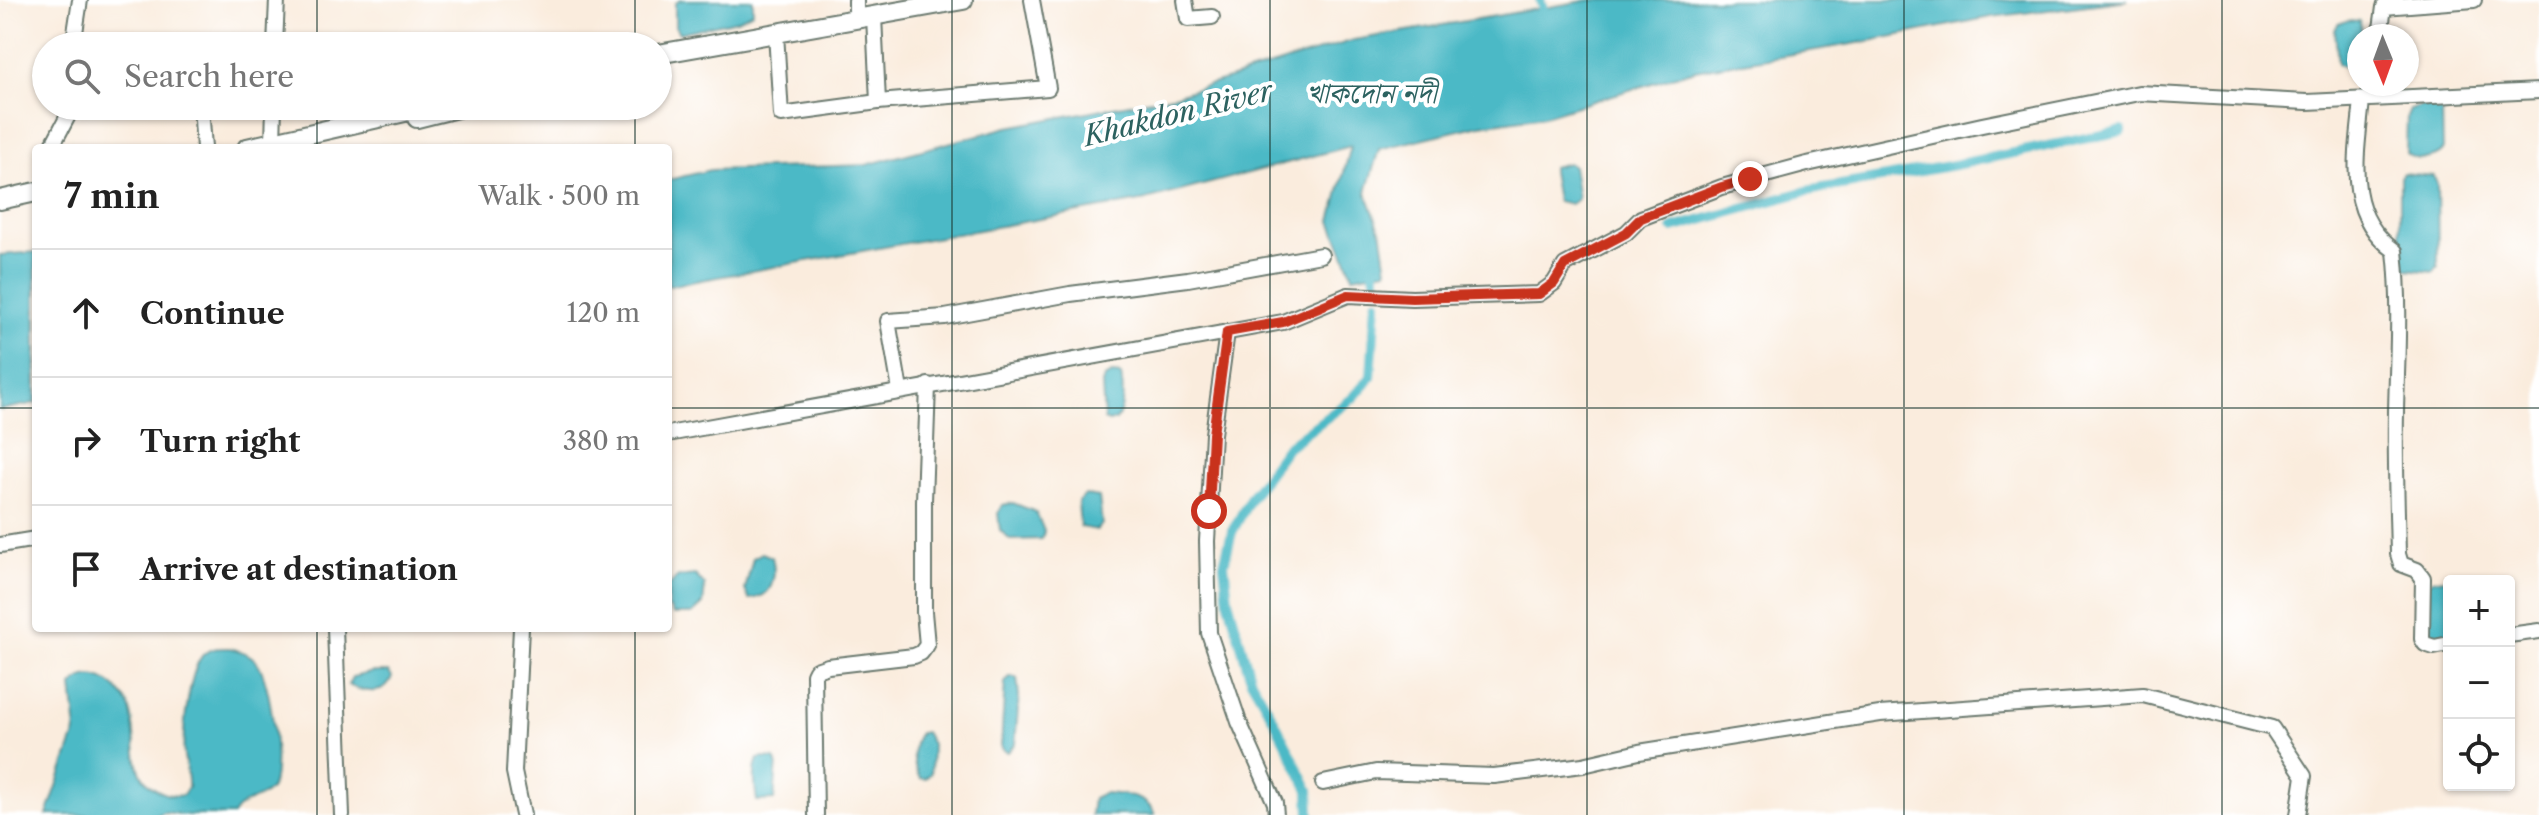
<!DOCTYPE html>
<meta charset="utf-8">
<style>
body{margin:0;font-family:"Libre Caslon Text","Noto Serif Bengali",serif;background:#f6f6f6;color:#222}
.controls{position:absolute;right:24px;bottom:24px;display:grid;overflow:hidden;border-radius:8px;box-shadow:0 2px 6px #0004}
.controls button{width:72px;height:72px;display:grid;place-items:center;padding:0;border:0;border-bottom:2px solid #e0e0e0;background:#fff;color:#222;font:40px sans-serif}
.compass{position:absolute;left:2347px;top:24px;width:72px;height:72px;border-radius:50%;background:#fff;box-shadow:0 2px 6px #0004;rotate:179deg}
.stop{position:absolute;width:24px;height:24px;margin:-18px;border:6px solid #c8321e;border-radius:50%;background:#fff}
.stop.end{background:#c8321e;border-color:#fff;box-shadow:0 2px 8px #0008}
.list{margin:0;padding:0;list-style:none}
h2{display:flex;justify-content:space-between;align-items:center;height:104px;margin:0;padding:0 32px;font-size:34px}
h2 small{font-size:26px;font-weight:400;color:#767676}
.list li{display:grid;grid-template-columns:52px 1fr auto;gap:24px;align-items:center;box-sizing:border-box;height:128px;padding:0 32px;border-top:2px solid #e0e0e0}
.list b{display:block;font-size:30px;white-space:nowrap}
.list em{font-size:26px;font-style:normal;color:#767676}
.icon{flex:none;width:44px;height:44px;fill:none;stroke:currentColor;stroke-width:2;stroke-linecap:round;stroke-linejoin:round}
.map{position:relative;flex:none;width:2539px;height:815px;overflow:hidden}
.search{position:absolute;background:#fff;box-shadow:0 2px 6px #0004;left:32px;top:32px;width:640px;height:88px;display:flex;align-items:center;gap:20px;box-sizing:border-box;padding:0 28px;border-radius:44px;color:#767676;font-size:30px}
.panel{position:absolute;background:#fff;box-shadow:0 2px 6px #0004;left:32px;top:144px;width:640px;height:488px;border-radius:8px}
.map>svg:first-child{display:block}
</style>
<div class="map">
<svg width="2539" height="815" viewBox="0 0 2539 815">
<rect width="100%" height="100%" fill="#fff"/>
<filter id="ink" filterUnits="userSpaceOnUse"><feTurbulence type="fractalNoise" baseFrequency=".0125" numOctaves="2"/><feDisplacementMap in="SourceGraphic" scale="16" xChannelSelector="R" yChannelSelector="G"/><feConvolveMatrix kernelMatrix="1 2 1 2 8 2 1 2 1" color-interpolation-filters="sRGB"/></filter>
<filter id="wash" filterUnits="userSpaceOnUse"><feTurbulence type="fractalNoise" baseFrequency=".006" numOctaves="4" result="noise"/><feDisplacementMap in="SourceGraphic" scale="32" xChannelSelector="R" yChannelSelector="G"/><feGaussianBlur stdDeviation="1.8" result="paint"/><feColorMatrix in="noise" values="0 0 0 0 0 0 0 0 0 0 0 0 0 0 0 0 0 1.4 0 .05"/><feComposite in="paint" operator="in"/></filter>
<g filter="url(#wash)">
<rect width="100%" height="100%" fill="#faecdd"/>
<g fill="#4cb9c6" stroke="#367b7d" stroke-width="2">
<polygon points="681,0 753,0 753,12 737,20 679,33 675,26 675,3"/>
<polygon points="1590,0 2128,0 1991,17 1864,42 1695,70 1544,116 1480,125 1379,149 1366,192 1382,235 1387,270 1353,276 1331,221 1351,146 1146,200 668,286 668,180 710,170 866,165 1008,127 1177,95 1354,40"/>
<polygon points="2349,20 2359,21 2363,36 2359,36 2359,65 2350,68 2338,64 2335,30 2338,24"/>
<path d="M2430,103L2438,104L2442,110L2443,151C2435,160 2415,162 2406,153L2407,117L2410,110Z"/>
<polygon points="1568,163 1573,166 1578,199 1571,204 1557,201 1552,171 1552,167"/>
<polygon points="2403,173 2433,176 2437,183 2438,266 2434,272 2406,269 2400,259 2400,177"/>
<polygon points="36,252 36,403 0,410 0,255"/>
<path d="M1112,374L1121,375C1124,389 1124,409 1116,420L1109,422L1104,420L1102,384L1104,378Z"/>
<polygon points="1085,495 1099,497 1102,524 1097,530 1080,527 1078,502"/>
<polygon points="1013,503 1036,512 1044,531 1042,539 1010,540 1000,530 998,513 1002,505"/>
<path d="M762,553L772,557C777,577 773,598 749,599L745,590L753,558Z"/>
<polygon points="695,575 705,585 703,604 692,614 673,614 668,606 668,587 677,577"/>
<polygon points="2434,579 2470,581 2449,581 2449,639 2429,637 2427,588 2429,582"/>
<path d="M230,648C240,651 250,653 257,662C271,680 281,766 272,786C265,800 244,797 233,815H188L164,812L155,815H47L74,737L76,723L72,686C92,661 125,689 131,713C138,740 129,778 159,791C167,795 175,797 183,795L188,787C189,776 185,767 184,756C182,735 189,665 205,653C212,647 221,648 230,648Z"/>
<path d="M373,672H388L392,677C386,697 364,692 348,685L352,677Z"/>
<polygon points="1011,676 1017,678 1019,696 1015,744 1008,752 1004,751 1001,746 1005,682"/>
<path d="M925,732L932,744L931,773L925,779L920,778C912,767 911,744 920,733Z"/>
<path d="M764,758L775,759L777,763L774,800L757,801C755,789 753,770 758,759Z"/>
<path d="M1103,793C1121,794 1148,795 1155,815H1091L1093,798Z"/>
</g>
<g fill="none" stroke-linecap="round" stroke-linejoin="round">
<g stroke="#4cb9c6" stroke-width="10">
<polyline points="1540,0 1546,19"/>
<polyline points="1673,228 1807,191 1954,165 2122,131"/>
<polyline points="1372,259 1376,285"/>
<polyline points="1310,815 1309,790 1273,718 1251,680 1228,599 1224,564 1232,532 1251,497 1287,447 1353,398 1371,377 1376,302"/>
</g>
</g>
</g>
<g filter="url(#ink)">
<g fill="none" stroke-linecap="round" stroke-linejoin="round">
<g stroke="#6c7a6f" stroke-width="18">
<g id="minor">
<polyline points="856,0 856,10"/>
<polyline points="1185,0 1188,19 1212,17"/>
<polyline points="874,16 878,102 1048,88 1032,0"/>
<polyline points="776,33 781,115 878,102"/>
<polyline points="2380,36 2384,7 2474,0"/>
<polyline points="73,46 80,0"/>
<polyline points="275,46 277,0"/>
<path d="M2362,100C2357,155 2343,214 2395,251C2401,305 2397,358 2396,412C2395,459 2397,507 2398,554L2401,564L2417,570L2423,578L2422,639L2425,644L2434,647L2449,644"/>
<polyline points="201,106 204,148"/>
<polyline points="273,143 274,106"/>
<polyline points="51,148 70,112 70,106"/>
<polyline points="1227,332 1213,434 1207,541 1209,633 1239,722 1275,803 1276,815"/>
<polyline points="900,390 888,321 945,317 1070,294 1188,279 1321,255"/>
<polyline points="668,434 1283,322 1348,295 1412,298 1539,294 1554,283 1565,265 1626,233 1641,218 1722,187 1807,164 1982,125 2139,93 2307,102 2539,91"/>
<polyline points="0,545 36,539"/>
<polyline points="335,628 342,815"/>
<polyline points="521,628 514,772 523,815"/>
<polyline points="2509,635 2539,631"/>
<polyline points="1323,783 1376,772 1494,776 1583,765 1639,752 1880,714 2143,695 2272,728 2304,776 2298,815"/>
<polyline points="816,815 814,674 816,670 828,666 914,656 921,653 927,645 924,612 924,501 928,385"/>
</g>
</g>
<g stroke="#6c7a6f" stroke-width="22">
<g id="major">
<polyline points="658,54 963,0"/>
<polyline points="417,118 465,106"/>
<polyline points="247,148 431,106"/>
<polyline points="0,200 36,192"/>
</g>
</g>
<use href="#minor" stroke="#fff" stroke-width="14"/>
<use href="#major" stroke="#fff" stroke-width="18"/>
</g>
</g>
<g fill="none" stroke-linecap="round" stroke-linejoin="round" filter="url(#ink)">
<polyline stroke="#c8321e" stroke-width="10" points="1209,511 1213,434 1227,332 1283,322 1348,295 1412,298 1539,294 1554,283 1565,265 1626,233 1641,218 1722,187 1750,179"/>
</g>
<path fill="none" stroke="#1f3d34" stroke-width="2" stroke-opacity="0.55" d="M317,0V46M635,0V46M952,0V815M1270,0V815M1587,0V815M1904,0V815M2222,0V815M317,106V148M635,106V148M0,408H36M668,408H2539M317,628V815M635,628V815"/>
<g text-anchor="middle" stroke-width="8" stroke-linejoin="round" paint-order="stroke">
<g font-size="28" font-style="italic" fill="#2c6260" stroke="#fff">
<text x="1371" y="103">খাকদোন নদী</text>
<text transform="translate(1178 113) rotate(-14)" y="10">Khakdon River</text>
</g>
</g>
</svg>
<div class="controls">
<button>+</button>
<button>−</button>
<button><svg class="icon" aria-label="locate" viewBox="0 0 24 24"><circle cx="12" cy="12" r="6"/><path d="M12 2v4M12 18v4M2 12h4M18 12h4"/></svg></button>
</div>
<svg class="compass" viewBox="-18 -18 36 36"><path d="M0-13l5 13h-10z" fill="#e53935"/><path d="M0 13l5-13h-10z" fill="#767676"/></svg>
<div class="stop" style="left:1209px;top:511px"></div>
<div class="stop end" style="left:1750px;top:179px"></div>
<div class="search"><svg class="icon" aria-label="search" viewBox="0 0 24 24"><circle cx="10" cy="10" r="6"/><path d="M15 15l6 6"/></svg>Search here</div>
<section class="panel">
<h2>7 min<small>Walk · 500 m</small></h2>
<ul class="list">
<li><svg class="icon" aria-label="ahead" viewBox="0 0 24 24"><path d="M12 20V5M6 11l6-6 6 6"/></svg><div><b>Continue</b></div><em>120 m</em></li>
<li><svg class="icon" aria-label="right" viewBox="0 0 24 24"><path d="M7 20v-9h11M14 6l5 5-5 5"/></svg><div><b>Turn right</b></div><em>380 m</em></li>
<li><svg class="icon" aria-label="arrive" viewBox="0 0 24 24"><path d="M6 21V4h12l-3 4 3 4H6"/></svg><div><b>Arrive at destination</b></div></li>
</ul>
</section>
</div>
